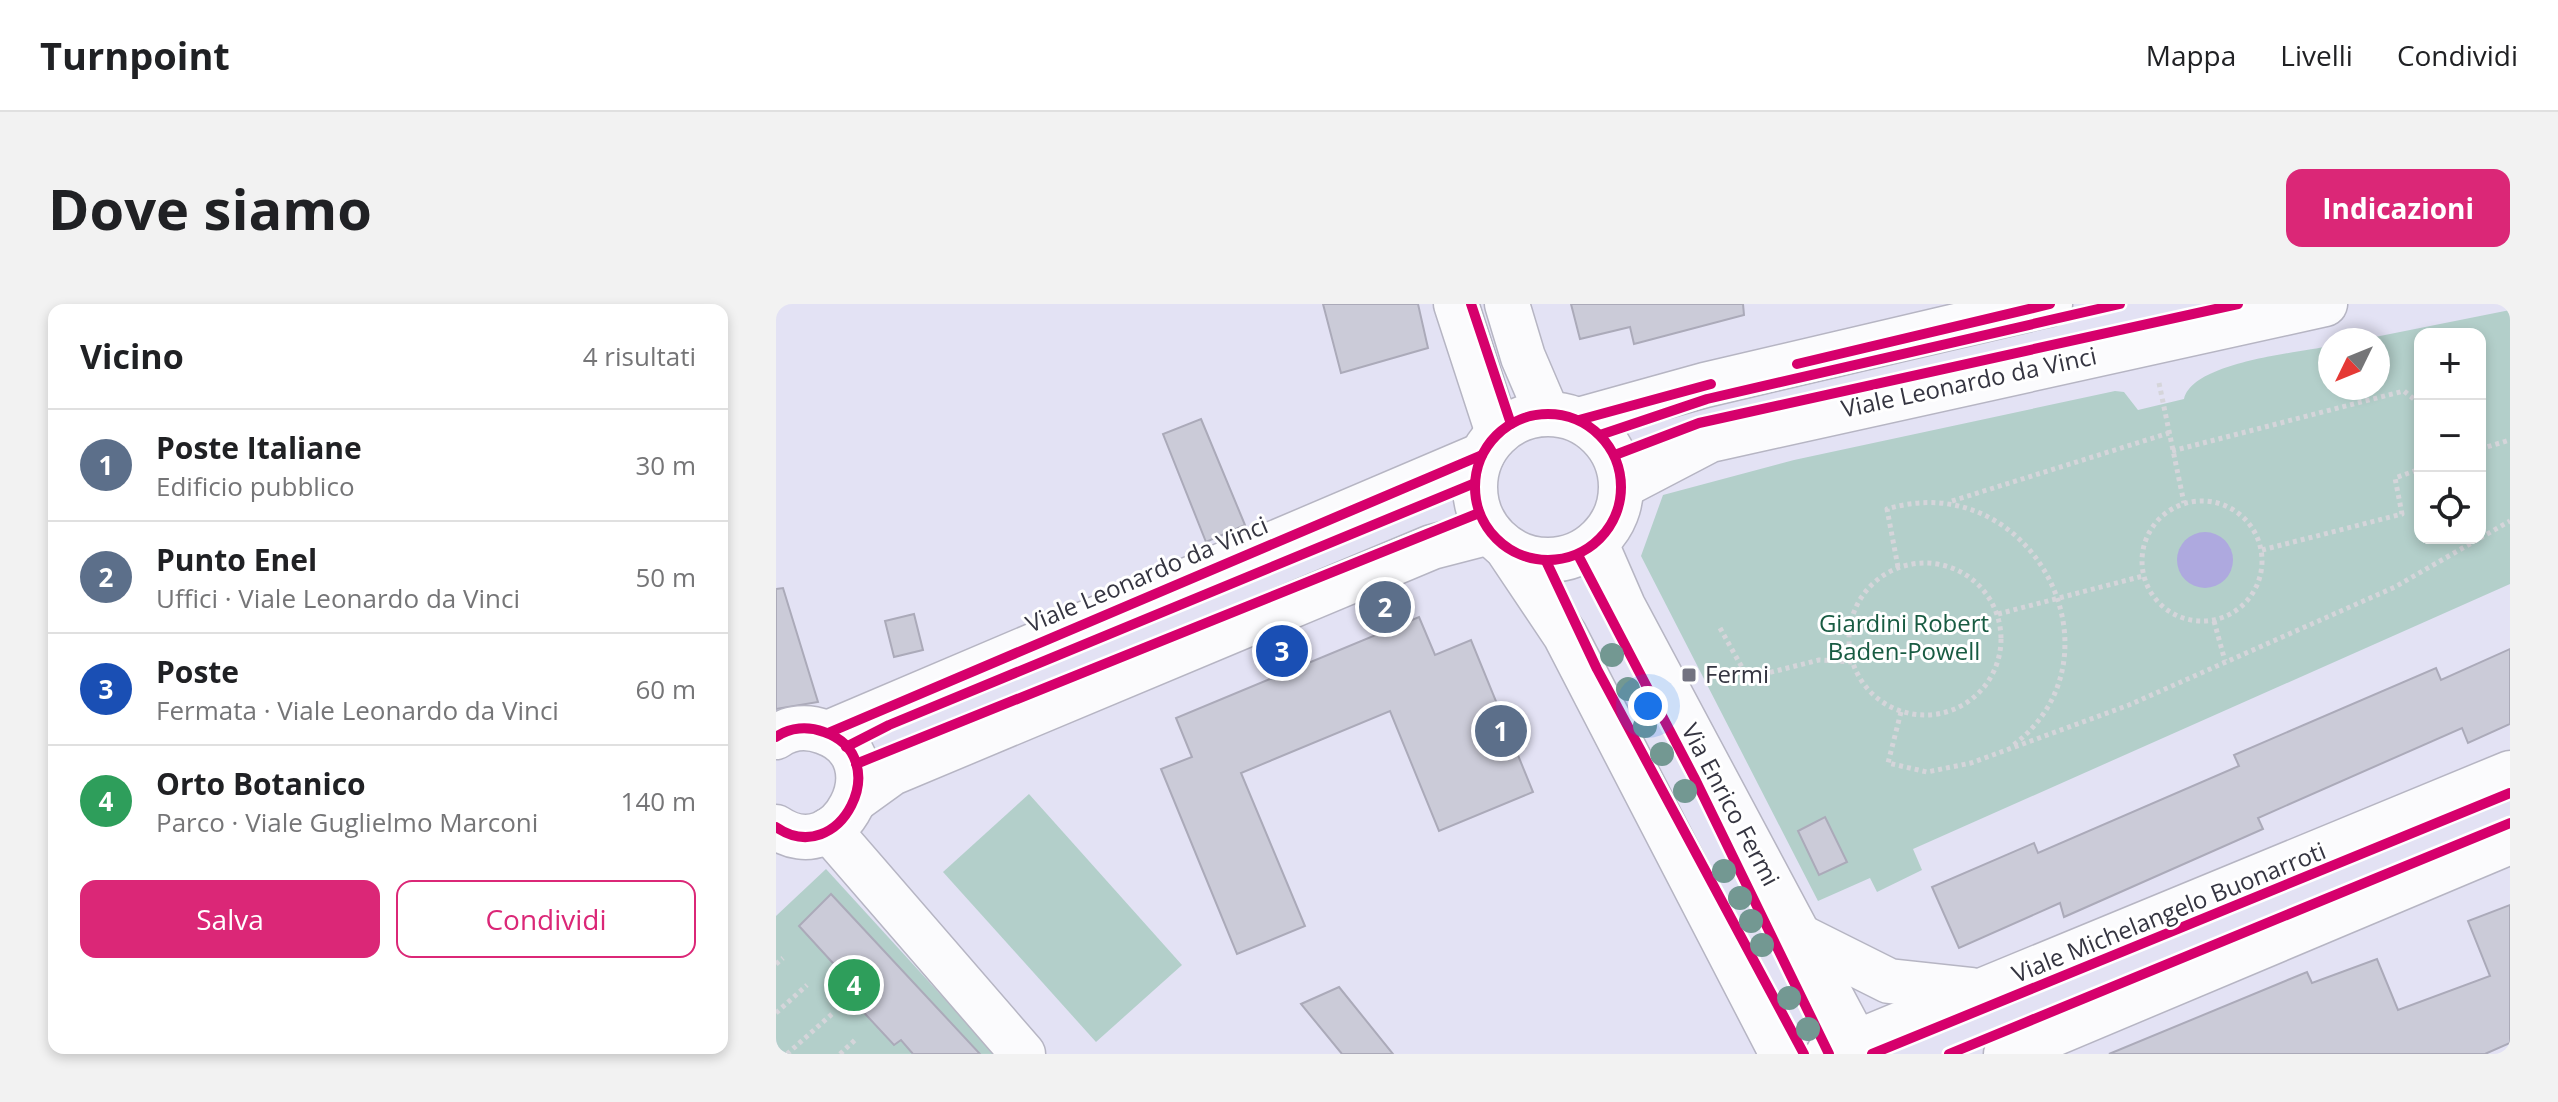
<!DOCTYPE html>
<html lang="it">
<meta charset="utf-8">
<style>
body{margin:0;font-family:"Open Sans",sans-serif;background:#f2f2f2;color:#202124}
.controls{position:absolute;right:24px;top:24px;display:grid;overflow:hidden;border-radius:16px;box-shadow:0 4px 12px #0003}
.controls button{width:72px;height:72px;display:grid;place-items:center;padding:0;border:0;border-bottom:2px solid #e0e0e0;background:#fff;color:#202124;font:40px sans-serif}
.compass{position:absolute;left:1542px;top:24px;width:72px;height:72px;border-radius:50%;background:#fff;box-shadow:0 4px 12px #0003;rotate:227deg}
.you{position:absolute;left:872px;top:402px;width:28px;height:28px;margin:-20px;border:6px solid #fff;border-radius:50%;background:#1a73e8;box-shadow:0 0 0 12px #1a73e833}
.badge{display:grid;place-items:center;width:52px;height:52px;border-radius:50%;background:#db2777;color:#fff;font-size:26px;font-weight:700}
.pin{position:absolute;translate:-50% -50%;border:4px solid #fff;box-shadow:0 2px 8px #0006}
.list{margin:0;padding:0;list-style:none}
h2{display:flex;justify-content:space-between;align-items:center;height:104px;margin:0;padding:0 32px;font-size:34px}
h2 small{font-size:26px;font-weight:400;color:#757577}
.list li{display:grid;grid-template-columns:52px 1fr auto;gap:24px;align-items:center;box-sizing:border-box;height:112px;padding:0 32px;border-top:2px solid #e0e0e0}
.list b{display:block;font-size:30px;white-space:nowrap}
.list p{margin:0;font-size:26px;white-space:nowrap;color:#757577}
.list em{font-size:26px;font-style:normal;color:#757577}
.actions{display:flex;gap:16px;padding:24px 32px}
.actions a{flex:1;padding:18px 0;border:2px solid #db2777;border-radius:16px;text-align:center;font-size:28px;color:#db2777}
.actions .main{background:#db2777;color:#fff}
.icon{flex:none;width:44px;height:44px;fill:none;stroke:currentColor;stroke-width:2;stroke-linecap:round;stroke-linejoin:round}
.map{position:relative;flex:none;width:1734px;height:750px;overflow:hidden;border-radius:16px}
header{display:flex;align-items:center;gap:48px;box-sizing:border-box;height:112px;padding:0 40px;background:#fff;border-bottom:2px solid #e0e0e0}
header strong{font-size:38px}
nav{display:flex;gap:44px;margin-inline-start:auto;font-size:28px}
.intro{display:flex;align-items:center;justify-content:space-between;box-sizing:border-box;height:192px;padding:0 48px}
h1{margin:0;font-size:56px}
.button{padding:20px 36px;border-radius:16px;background:#db2777;color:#fff;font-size:28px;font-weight:700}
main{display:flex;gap:48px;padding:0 48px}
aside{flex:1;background:#fff;border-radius:16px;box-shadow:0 4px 12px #0003}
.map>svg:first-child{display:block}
</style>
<header>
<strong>Turnpoint</strong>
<nav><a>Mappa</a><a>Livelli</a><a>Condividi</a></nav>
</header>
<div class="intro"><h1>Dove siamo</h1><a class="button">Indicazioni</a></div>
<main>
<aside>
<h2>Vicino<small>4 risultati</small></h2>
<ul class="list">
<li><span class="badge" style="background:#5c6f8a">1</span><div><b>Poste Italiane</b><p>Edificio pubblico</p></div><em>30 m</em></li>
<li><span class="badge" style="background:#5c6f8a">2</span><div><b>Punto Enel</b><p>Uffici · Viale Leonardo da Vinci</p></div><em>50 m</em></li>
<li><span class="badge" style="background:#1a4fb4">3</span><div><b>Poste</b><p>Fermata · Viale Leonardo da Vinci</p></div><em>60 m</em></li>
<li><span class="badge" style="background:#2e9e5b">4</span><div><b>Orto Botanico</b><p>Parco · Viale Guglielmo Marconi</p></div><em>140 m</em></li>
</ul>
<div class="actions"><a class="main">Salva</a><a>Condividi</a></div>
</aside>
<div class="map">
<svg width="1734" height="750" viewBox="0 0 1734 750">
<rect width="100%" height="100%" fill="#e3e2f4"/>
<g fill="#b3cfca" fill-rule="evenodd">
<path d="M1734,6V280L1137,545L1146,566L1101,588L1094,574L1042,597L865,252L887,191L1018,156L1339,87L1348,88L1362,106L1408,95C1417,58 1520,49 1554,42V84H1602V36H1584ZM1644,30H1704V234H1644Z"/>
<polygon points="253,490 406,661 320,738 167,568"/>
<polygon points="50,565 219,750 0,750 0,612"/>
</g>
<circle fill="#aea9df" cx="1429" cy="256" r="28"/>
<g fill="#cbcbd8" stroke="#abaab9" stroke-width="2">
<polygon points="547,0 642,0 652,44 565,69"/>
<polygon points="795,0 967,0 968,11 858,40 854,23 804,35"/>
<polygon points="425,115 469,221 430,238 387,130"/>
<polygon points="7,284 42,398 0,405 0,285"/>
<polygon points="138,310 147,346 118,353 109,317"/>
<polygon points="643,313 659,351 695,336 757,488 663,527 614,407 465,469 529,622 461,650 385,465 416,453 400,414"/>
<polygon points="1734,345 1734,420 1692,439 1686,424 1482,514 1487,525 1288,613 1284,599 1183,644 1156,583 1258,539 1262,549 1463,462 1458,451 1660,364 1665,376"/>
<polygon points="1049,513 1071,558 1043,571 1022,527"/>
<polygon points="55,590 204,750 137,750 125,736 118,741 80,700 88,693 23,622"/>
<polygon points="1734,601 1734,739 1709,750 1333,750 1531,668 1536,679 1601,655 1622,706 1714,672 1692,617"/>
<polygon points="563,683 617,750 566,750 525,700"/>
</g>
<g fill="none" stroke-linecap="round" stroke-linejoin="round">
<g stroke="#b6b5c3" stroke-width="47">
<g id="street">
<polyline points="680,0 722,129"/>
<polyline points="731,0 747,53 771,109"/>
<circle cx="772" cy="183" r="73"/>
<polyline points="803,116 929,81 1274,0"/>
<polyline points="846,182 934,136 1549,0"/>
<polyline points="820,240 847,302 1086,750"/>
<polyline points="730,243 789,331 1006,750"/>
<polyline points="52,429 706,151"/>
<path d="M0,433C14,423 32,422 48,428C121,453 64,567 0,523"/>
<polyline points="80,495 116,469 656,243 714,228"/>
<polyline points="53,526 247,750"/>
<polyline points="1025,633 1113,677 1196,686"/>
<polyline points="1052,750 1734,469"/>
<polyline points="1230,750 1734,538"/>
</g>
</g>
<g stroke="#d5d5da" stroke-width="5" stroke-dasharray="4 4" stroke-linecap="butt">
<polyline points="1383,79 1408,199"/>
<polyline points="1704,145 1734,136"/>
<polyline points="1396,147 1628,87 1644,100"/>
<circle cx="1426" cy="257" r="60"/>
<polyline points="1176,197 1393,129"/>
<polyline points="1704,234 1734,217"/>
<polyline points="1486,246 1626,210 1619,174 1644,165"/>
<circle cx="1149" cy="335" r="76"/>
<path d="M1122,263L1111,205C1256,161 1355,354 1236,442"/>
<polyline points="1222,310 1367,272"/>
<polyline points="1438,317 1449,357"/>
<polyline points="944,324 972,374 1043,356 1076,358"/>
<polyline points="1125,408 1112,459 1151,468 1195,459 1353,401 1619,283 1704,234"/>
<polyline points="0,660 7,654"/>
<polyline points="0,709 31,681"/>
<polyline points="11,750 56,710"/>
<polyline points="64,750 80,735"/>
</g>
<use href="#street" stroke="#fbfbfd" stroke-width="44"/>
<g stroke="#fff" stroke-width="15">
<g id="cycleway">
<polyline points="695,0 735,120"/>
<polyline points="1021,60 1274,0"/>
<circle cx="772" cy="183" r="73"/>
<polyline points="803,116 935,80"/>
<polyline points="824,131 931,95 1344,0"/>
<polyline points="839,151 923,119 1462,0"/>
<polyline points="802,251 918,473 1053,750"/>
<polyline points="770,257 821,365 1028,750"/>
<polyline points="52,429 706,151"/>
<path d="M0,433C14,423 32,422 48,428C121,453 64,567 0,523"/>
<polyline points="70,443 113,421 699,179"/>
<polyline points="80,460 703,209"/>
<polyline points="1096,750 1734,489"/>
<polyline points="1173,750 1734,519"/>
</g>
</g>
<use href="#cycleway" stroke="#d6006c" stroke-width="10"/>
</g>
<g fill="#739892">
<circle cx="836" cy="351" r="12"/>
<circle cx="852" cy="385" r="12"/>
<circle cx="869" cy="422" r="12"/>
<circle cx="886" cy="450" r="12"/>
<circle cx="909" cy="487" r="12"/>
<circle cx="948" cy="567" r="12"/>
<circle cx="964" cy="594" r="12"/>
<circle cx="975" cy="617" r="12"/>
<circle cx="986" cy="641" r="12"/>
<circle cx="1013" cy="694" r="12"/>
<circle cx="1032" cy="725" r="12"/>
</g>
<rect fill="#727280" stroke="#fff" stroke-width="3" x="905" y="363" width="16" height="16" rx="4"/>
<g text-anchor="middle" stroke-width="6" stroke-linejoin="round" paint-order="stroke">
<g font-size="24" fill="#353541" stroke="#fff">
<text transform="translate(1193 79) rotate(-12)" y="8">Viale Leonardo da Vinci</text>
<text transform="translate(371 271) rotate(-23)" y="8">Viale Leonardo da Vinci</text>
<text transform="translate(954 501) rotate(62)" y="8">Via Enrico Fermi</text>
<text transform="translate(1393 609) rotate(-22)" y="8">Viale Michelangelo Buonarroti</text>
</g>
<g font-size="24" fill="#185b42" stroke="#fff">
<text x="1128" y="328">Giardini Robert<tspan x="1128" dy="28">Baden-Powell</tspan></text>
</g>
<g font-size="24" fill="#353541" stroke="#fff" text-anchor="start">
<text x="929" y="379">Fermi</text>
</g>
</g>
</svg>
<div class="controls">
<button>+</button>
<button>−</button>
<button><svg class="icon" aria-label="locate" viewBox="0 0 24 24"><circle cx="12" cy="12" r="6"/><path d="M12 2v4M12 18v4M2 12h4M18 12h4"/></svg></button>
</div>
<svg class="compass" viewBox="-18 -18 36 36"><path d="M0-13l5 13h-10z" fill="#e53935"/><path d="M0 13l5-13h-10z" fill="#757577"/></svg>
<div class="you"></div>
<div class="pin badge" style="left:725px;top:427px;background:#5c6f8a">1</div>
<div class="pin badge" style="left:609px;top:303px;background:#5c6f8a">2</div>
<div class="pin badge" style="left:506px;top:347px;background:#1a4fb4">3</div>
<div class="pin badge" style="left:78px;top:681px;background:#2e9e5b">4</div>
</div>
</main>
